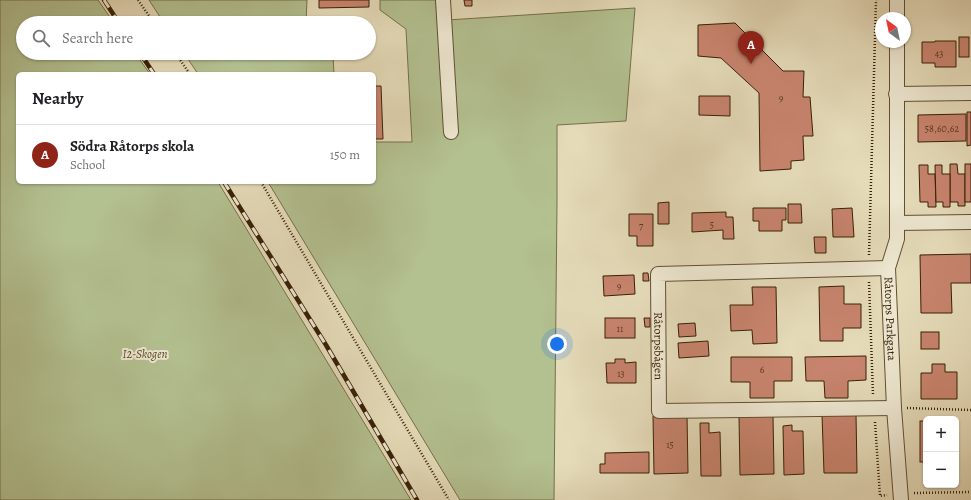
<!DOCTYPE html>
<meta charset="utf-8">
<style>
body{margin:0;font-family:Alegreya,serif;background:#f2f2f2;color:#202124}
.controls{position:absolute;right:12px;bottom:12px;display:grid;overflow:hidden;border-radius:6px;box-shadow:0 1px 3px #0004}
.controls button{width:36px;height:36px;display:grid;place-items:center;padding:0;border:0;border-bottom:1px solid #e0e0e0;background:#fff;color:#202124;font:20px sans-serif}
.compass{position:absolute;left:875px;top:12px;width:36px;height:36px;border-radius:50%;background:#fff;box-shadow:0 1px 3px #0004;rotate:327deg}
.you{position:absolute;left:557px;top:344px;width:14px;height:14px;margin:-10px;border:3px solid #fff;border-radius:50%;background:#1a73e8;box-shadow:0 0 0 6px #1a73e833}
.badge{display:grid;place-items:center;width:26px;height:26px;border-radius:50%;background:#8f2418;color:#fff;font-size:13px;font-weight:700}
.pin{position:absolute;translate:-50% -33px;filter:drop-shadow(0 1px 2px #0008)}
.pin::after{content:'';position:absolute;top:21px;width:14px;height:12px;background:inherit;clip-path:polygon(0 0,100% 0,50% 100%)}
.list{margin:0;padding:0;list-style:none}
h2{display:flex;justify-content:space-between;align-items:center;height:52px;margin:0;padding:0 16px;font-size:17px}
h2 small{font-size:13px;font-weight:400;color:#757577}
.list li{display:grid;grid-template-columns:26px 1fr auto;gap:12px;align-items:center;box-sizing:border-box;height:60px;padding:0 16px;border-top:1px solid #e0e0e0}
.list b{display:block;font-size:15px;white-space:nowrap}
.list p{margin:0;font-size:13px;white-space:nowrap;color:#757577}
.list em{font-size:13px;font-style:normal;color:#757577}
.icon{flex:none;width:22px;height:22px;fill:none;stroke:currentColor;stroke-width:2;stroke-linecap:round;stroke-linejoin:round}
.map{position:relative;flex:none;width:971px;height:500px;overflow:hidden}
.search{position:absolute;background:#fff;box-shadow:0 1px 3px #0004;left:16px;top:16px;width:360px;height:44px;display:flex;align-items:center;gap:10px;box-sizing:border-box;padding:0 14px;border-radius:22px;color:#757577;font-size:15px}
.panel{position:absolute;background:#fff;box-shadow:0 1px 3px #0004;left:16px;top:72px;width:360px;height:112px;border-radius:6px}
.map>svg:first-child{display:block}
</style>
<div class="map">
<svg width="971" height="500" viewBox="0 0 971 500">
<rect width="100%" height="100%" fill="#e5dbb9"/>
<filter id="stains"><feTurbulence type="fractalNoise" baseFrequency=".005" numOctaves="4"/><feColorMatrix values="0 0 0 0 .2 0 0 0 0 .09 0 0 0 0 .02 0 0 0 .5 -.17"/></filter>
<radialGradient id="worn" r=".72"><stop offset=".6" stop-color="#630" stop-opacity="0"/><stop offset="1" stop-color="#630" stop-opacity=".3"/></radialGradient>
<g fill="#b3c090" stroke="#76704a">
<polygon points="0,0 98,0 114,23 23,23 23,53 135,53 150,74 18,74 18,182 218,182 411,500 0,500"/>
<polygon points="149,0 307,0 306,23 164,23"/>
<polygon points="380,0 447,0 447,20 635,8 626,121 557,125 557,204 554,500 460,500 268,182 374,182 374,142 412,142 406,29 380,10"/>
<polygon points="184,53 322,53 333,55 334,74 198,74"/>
</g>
<g fill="#c8846e" stroke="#382005">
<polygon points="319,0 369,0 369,7 319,8"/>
<polygon points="464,0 472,0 472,6 465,6"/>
<polygon points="735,23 783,71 804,71 803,97 810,97 813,136 803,136 804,160 791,161 791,169 760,171 759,93 721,58 698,56 698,25"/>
<rect x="959" y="37" width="10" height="20"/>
<polygon points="935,41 956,41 956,67 935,67 935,63 922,63 922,42 935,42"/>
<polygon points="374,86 381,86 383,139 374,139"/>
<polygon points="699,96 730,96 730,116 699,115"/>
<polygon points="967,112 971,112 971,145 967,146"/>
<polygon points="966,114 966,141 918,142 918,115"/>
<polygon points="950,164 957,164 958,174 965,174 965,206 958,206 958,202 950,202"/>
<rect x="965" y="164" width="6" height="38"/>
<polygon points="919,165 928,165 928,174 935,174 936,207 928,207 928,202 920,202"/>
<polygon points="935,165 942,165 942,174 950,174 950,207 943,207 943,202 936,202"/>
<polygon points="669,202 669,224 658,224 658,203"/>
<polygon points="788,204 801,204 802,223 788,223"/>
<polygon points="753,208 786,208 786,220 782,220 782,231 759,231 759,221 753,221"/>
<polygon points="852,208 854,237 833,237 832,209"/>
<polygon points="726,212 726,217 733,217 734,239 723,239 723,230 692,232 692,213"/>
<polygon points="629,214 653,214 653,246 637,246 637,236 629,236"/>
<polygon points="814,237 826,237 826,253 815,253"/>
<polygon points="971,254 971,283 951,283 952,313 921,313 920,255"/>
<polygon points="643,273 648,273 649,281 643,281"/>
<polygon points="634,275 635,294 604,296 603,276"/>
<polygon points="844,286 844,304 861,304 861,328 843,328 843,341 820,341 819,287"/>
<polygon points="752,287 776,287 777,343 753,344 752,330 731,331 730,305 753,305"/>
<rect x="605" y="318" width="30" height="20"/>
<polygon points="644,318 650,318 650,327 645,327"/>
<polygon points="695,323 696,336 679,337 678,324"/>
<rect x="921" y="332" width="18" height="17"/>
<polygon points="708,341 709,356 679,358 678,343"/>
<polygon points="866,356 866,380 848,381 848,398 825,398 824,381 806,381 805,357"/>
<polygon points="731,357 792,357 792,381 774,381 774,398 750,398 750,382 731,382"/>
<polygon points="615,359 625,359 625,363 636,362 636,383 607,383 606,363 615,363"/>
<polygon points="932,364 945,364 945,372 957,372 957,399 921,399 921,373 932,373"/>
<polygon points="856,414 857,473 824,473 822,415"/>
<polygon points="687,415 688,473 654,474 653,416"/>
<polygon points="773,416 774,474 740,475 739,417"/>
<rect x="920" y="421" width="6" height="41"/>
<polygon points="700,423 709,423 709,433 720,432 721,476 701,476"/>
<polygon points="792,425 792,431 803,431 804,474 784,475 783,426"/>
<polygon points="649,452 649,473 600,473 600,464 605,464 605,453"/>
</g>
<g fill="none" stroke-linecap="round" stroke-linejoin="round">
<g stroke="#634f32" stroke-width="16">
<g id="minor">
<polyline points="443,0 451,132"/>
<polyline points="897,18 897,0"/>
<path id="s1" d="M897,42V239L888,268L894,408L901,500"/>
<polyline points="896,94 971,93"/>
<polyline points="897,223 971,222"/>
<path id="s2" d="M888,268L658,274L659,411L894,408"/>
</g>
</g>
<g stroke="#382005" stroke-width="2.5" stroke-dasharray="1 2" stroke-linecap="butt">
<polyline points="138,0 154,23"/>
<polyline points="175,53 190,74"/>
<polyline points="261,182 449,500"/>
<polyline points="869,255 876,0"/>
<polyline points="869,282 873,395"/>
<polyline points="907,408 971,410"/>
<polyline points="875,422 880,496 887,495"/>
<polyline points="914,493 971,492"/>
</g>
<use href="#minor" stroke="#eee8d2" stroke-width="14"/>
<g stroke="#382005" stroke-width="4.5">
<g id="rail">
<polyline points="104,0 119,23"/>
<polyline points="140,53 154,74"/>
<polyline points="224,182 326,345 417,500"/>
</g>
</g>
<use href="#rail" stroke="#eee8d2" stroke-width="3" stroke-dasharray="9" stroke-linecap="butt"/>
</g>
<g text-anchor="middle" stroke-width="4" stroke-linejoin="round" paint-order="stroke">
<g font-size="10" fill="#5c391f">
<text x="939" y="57">43</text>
<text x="781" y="101">9</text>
<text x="942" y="132">58,60,62</text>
<text x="712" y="228">5</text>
<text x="641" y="229">7</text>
<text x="619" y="289">9</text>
<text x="620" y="332">11</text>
<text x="762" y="373">6</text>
<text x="621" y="377">13</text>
<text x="670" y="448">15</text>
</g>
<g font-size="12" fill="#382005" stroke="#eee8d2">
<text dy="4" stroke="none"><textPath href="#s1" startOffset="278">Råtorps Parkgata</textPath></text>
<text dy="4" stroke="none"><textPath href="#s2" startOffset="302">Råtorpsbågen</textPath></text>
</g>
<g font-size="12" font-style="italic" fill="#574828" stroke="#eee8d2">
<text x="145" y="358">I2-Skogen</text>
</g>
</g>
<rect width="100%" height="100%" filter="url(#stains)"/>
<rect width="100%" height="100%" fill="url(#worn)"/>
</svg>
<div class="controls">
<button>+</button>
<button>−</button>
</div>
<svg class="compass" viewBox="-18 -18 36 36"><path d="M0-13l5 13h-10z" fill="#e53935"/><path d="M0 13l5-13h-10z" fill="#757577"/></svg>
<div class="you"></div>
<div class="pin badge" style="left:751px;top:64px">A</div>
<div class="search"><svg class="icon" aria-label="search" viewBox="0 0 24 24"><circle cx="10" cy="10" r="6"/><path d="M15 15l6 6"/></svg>Search here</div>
<section class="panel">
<h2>Nearby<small></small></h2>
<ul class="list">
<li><span class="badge">A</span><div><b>Södra Råtorps skola</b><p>School</p></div><em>150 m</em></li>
</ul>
</section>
</div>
